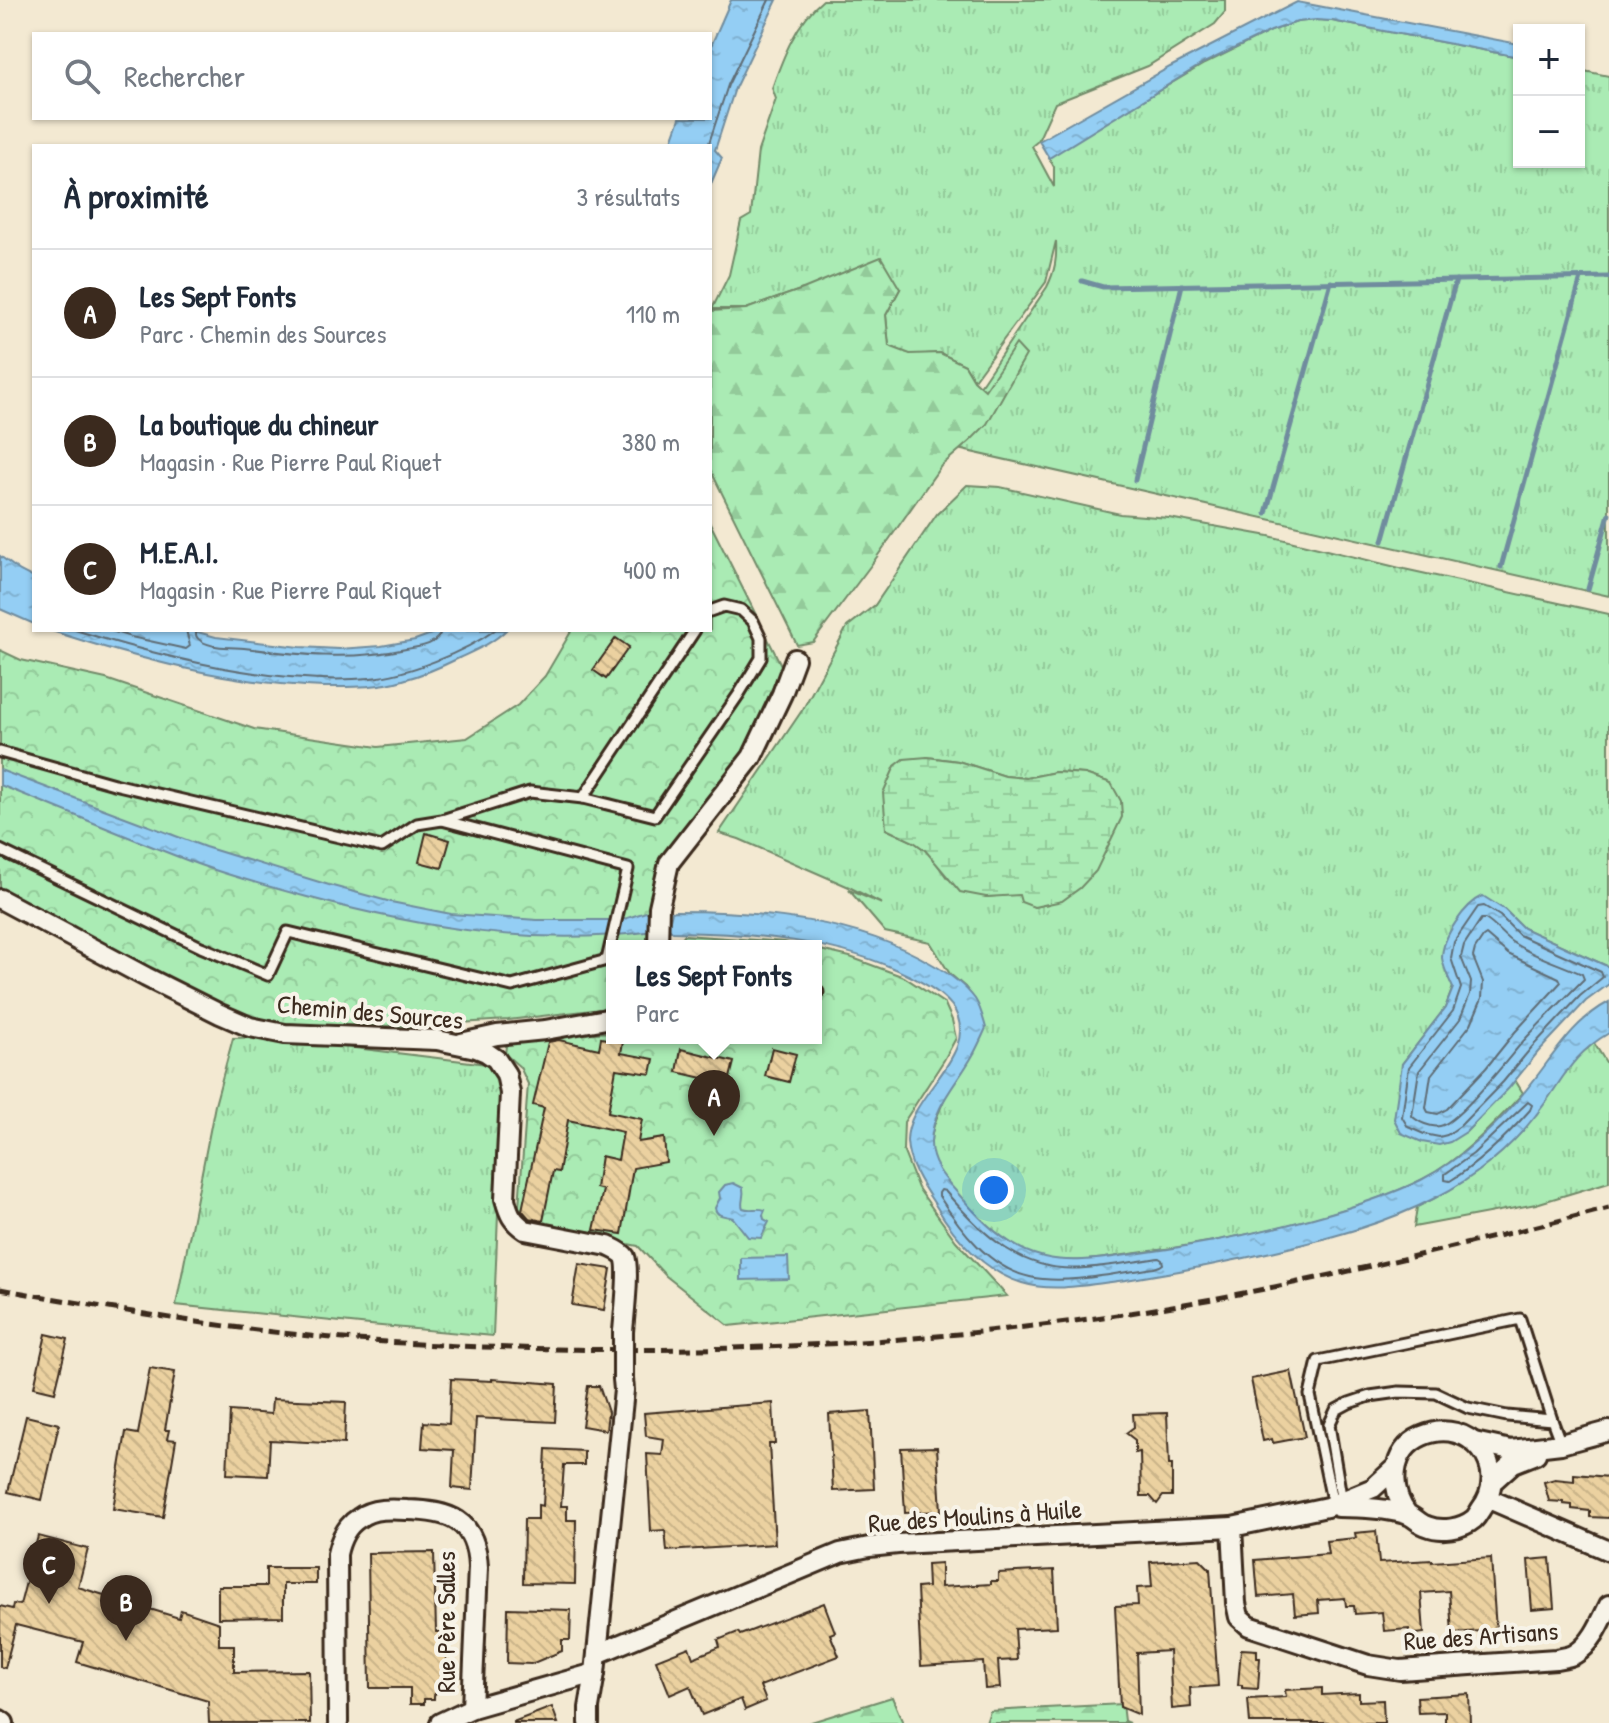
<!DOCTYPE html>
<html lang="fr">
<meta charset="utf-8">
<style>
body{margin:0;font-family:"Patrick Hand",sans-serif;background:#f6f6f7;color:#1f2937}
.controls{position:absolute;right:24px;top:24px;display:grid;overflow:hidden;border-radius:0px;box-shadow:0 2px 6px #0004}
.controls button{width:72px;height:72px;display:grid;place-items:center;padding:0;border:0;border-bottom:2px solid #e0e1e3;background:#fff;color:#1f2937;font:40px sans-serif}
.you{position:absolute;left:994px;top:1190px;width:28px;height:28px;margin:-20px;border:6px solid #fff;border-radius:50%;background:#1a73e8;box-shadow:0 0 0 12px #1a73e833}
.badge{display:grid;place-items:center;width:52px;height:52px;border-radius:50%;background:#3b2a1e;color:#fff;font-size:26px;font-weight:700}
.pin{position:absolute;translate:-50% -66px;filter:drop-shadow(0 2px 4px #0008)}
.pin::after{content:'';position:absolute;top:42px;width:28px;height:24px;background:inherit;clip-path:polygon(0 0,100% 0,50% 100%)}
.popup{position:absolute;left:606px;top:940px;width:216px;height:104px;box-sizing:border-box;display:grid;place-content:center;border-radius:0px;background:#fff;filter:drop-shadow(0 2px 6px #0005);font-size:26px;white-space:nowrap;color:#747a83}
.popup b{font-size:30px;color:#1f2937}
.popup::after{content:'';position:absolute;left:50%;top:100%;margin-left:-16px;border:16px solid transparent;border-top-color:#fff}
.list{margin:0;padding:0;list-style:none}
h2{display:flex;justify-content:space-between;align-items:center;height:104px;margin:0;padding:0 32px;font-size:34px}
h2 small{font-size:26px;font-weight:400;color:#747a83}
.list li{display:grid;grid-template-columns:52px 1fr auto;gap:24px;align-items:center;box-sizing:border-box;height:128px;padding:0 32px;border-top:2px solid #e0e1e3}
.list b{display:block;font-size:30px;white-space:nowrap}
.list p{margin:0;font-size:26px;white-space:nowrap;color:#747a83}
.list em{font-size:26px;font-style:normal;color:#747a83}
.icon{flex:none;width:44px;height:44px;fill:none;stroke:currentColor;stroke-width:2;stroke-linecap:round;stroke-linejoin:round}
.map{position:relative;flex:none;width:1609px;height:1723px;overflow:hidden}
.search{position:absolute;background:#fff;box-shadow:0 2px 6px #0004;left:32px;top:32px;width:680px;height:88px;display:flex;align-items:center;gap:20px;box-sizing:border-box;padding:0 28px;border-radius:0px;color:#747a83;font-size:30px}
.panel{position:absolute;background:#fff;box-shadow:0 2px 6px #0004;left:32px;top:144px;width:680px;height:488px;border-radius:0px}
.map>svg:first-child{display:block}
</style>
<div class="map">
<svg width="1609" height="1723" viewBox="0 0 1609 1723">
<defs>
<pattern id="grass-tufts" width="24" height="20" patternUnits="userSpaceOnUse" patternTransform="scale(2)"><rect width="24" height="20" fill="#aaebb4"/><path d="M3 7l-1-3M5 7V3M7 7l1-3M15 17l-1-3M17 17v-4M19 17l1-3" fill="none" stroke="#93ca9a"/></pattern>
<pattern id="forest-firs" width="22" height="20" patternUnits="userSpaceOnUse" patternTransform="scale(2)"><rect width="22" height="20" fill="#aaebb4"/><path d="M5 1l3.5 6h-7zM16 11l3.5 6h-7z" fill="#93ca9a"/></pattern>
<pattern id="wetland-marsh" width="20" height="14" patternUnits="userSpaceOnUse" patternTransform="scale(2)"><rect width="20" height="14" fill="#aaebb4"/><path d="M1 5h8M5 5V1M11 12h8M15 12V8" fill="none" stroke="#93ca9a"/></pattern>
<pattern id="park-crowns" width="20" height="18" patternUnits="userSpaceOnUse" patternTransform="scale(2)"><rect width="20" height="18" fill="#aaebb4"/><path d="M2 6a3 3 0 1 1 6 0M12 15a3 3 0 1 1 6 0" fill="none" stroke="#93ca9a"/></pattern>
<pattern id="water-ripples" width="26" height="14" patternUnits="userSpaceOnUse" patternTransform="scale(2)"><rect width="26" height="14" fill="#94cef4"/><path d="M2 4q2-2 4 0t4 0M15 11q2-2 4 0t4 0" fill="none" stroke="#80b1d1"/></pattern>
<pattern id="building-back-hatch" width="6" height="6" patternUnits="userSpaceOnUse" patternTransform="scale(2)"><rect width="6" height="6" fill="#ebd1a0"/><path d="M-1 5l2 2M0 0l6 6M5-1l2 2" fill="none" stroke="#cab489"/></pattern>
</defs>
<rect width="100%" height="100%" fill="#f3e9d2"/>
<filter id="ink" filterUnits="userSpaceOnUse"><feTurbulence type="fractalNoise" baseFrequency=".0125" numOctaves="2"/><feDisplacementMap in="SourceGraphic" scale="16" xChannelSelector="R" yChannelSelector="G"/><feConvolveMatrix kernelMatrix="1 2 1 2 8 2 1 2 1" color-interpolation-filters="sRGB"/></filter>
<g filter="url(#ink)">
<g fill="url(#grass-tufts)" stroke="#728a69" stroke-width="2" fill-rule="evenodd">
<path d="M823,0H1225V12L1215,24L1148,66L1055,103L1038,141L1032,146L1054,187V167L1049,158L1054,153L1204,64L1271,31L1297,22L1316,20L1332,21L1519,57V162H1579V70L1609,76V596L940,445L1047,287C1055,271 1057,259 1056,241L1046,282L974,380L965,365L940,353L910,355L889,346L886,315L900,289H803L746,309H712L729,275L741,221L751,215L758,151L776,99L772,88C783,57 796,22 823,0Z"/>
<path d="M967,485L1000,487L1120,514L1169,518L1269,536L1404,569L1609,614V967L1523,928L1505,910L1446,972L1453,987L1445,1008L1402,1064L1466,1132L1515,1080L1523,1093C1493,1125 1462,1159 1423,1179C1388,1197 1352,1207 1315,1218C1256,1234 1197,1245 1137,1253C1105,1258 1073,1265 1041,1257C1010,1249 983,1223 963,1200C952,1188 936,1173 932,1156C927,1133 939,1113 947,1093C959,1063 966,1030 975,1000L965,987L950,974L930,942L885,932L849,890L882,904L849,887L739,839L719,833L803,709L847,627L875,605L937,514ZM927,757L958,761L1005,776L1026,778L1055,772L1085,774L1111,783L1048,904L1034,907L1019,894L986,897L947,878L933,858L925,850L914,842L886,829Z"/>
<polygon points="264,1037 487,1064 498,1075 503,1092 493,1336 370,1325 176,1305 215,1105 233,1038"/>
<path d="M1594,1043L1609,1067V1182L1536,1204L1414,1227L1417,1207C1457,1188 1493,1164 1523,1130C1542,1108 1554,1081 1575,1060C1580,1054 1587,1049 1594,1043Z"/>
</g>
<g fill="url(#forest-firs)" stroke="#728a69" stroke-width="2">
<polygon points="881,257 900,289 886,315 889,346 910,354 940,353 965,365 974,380 985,390 1016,344 1026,355 987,424 970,441 941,466 874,561 813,642 797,645 710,469 710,311 746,309 803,289"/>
<polygon points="892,1697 903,1723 808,1723"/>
<polygon points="1122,1704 1124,1721 1129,1723 986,1723 990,1711"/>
</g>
<polygon fill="url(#wetland-marsh)" stroke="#728a69" stroke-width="2" points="927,757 958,761 1005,776 1026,778 1055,772 1085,774 1111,783 1121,801 1122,817 1096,871 1080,888 1062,901 1034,907 1021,902 1019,895 986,897 960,892 925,850 914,842 886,829 883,793 895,766 904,759"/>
<g fill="url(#park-crowns)" stroke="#728a69" stroke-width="2">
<polygon points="710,523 782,667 744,750 720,785 666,850 653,889 650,946 612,946 612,1003 601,1009 508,1020 411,1026 311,1025 272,1022 245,1015 202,996 0,889 0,650 21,660 106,679 254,729 378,747 467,738 518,705 545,676 572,630 710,630"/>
<polygon points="684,935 784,942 801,946 677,946"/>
<polygon points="816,949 850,957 904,977 945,1004 952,1020 956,1038 944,1060 904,1122 903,1150 918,1188 935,1212 956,1241 1007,1296 729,1326 666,1276 638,1246 528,1225 519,1207 528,1084 520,1067 505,1054 507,1038 612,1032 612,1038 816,1038"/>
</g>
<g fill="url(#water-ripples)" stroke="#708c9e" stroke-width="2">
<polygon points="731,0 777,0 735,88 715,150 722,158 710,186 710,146 670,146 680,118 710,118 710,48"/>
<polygon points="1297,2 1519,44 1519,57 1332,21 1316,20 1297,22 1271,31 1204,63 1049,158 1039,141 1170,67"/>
<polygon points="0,556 20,571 34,578 34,624 0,609"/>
<path d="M49,630H190L216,637L300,647L339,649L381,646L415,640L442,630H506C493,643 476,650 459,658C441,667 422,675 403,680C377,688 350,687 324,687C230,684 138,659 49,630Z"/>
<path d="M0,770L205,847L329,885L391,902L451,914L537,920H621L649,911L654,931C535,947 422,928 307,897C270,887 233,877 197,864C131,839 66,811 0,785Z"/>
<path d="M1483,896L1505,910L1523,928L1609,967V984L1586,1001L1538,1052L1509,1088L1466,1132L1450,1142L1439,1145L1422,1142L1401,1133L1394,1119L1402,1064L1445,1008L1453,988C1449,979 1443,967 1442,958C1442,937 1465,904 1483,896Z"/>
<path d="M675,911C762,911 856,919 932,964C948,973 964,984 975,999C981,1008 983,1018 986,1028C982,1037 978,1046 973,1055C957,1084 933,1106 931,1141C930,1165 947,1181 962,1198C983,1223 1011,1250 1044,1257C1074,1264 1104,1258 1134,1254C1195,1246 1254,1234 1313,1218C1350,1208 1386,1197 1421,1180C1461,1160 1503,1120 1530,1085C1554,1055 1573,1021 1609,1002V1033C1569,1056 1562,1083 1536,1115C1509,1150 1474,1178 1435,1198C1387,1223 1333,1237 1280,1250C1229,1262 1177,1272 1126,1280C1093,1284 1054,1293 1022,1283C985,1272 955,1238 936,1206C923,1186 908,1165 907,1141C907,1093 985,1053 952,1006C941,992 925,984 910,976C839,940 752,933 673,932L668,927L672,912Z"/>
<path d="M733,1183L743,1188C745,1197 740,1203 743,1208C751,1211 757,1207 765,1210L763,1215L764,1219L769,1222L761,1238L748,1237L733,1218C726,1215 717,1218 715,1208L720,1198L719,1192L725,1185Z"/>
<polygon points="788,1257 789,1279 741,1280 741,1258"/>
</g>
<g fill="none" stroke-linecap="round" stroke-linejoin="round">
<g stroke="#5f6c74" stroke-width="2">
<polyline points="708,146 728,85 769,0"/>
<path d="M75,630C164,658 277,686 370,678C407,675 465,652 495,630"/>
<polyline points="108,630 131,637 186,649 190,646 186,630"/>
<path d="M196,630C196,635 195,637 201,641C212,648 231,647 244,648C300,655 350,661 406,649C419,647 439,645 441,630"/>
<polygon points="1484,906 1500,916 1519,935 1601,972 1603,977 1580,996 1532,1047 1503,1082 1460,1126 1447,1135 1439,1137 1424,1134 1408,1127 1402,1117 1409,1067 1453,1011 1461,988 1451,958 1454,942 1478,907"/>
<path d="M1481,919H1485C1497,926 1504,938 1515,944C1536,957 1560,964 1582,974L1584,979C1565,998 1546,1017 1527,1037C1512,1053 1459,1123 1440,1126C1431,1128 1418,1122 1412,1116L1419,1071L1460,1019L1470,994L1471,982L1461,957L1464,945Z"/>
<polygon points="1486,935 1508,954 1559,978 1561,982 1515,1032 1486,1068 1447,1109 1438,1114 1428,1112 1426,1108 1431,1075 1471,1024 1482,998 1483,982 1473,957 1475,949 1483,937"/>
<path d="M1528,1102L1532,1105L1530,1110C1506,1137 1481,1162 1450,1181L1445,1180V1174L1473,1154Z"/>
<path d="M941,1190L945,1191C983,1235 1022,1274 1085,1268C1110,1266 1134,1262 1159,1258L1162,1260L1163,1264L1160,1266L1154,1268C1118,1273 1065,1285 1030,1277C989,1268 960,1229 939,1196V1193Z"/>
</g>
<g stroke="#708c9e" stroke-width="5">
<polyline points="1082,281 1103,287 1609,277"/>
<polyline points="1135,480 1182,285"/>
<polyline points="1266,513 1331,282"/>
<polyline points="1383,541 1456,280"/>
<polyline points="1501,567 1581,278"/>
<polyline points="1588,589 1609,514"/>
</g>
</g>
<g fill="url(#building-back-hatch)" stroke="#3b2a1e" stroke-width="2">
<polygon points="616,638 629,647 606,679 593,670"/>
<polygon points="426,833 450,840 442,868 419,862"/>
<polygon points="601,1038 623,1042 621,1053 654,1059 651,1074 616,1069 608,1112 642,1119 638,1142 664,1138 666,1162 633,1168 622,1234 594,1230 603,1190 596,1188 601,1156 618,1160 623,1132 568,1120 559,1172 553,1171 543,1221 529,1218 522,1210 544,1108 533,1105 548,1042 559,1040 599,1049"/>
<polygon points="772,1048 796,1054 789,1082 765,1076"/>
<polygon points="681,1049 734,1062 722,1110 697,1104 703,1078 677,1072"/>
<polygon points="579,1264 611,1269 604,1310 572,1305"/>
<polygon points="46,1334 68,1339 55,1392 34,1387"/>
<polygon points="150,1368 175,1372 165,1430 169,1430 167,1439 176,1440 163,1517 113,1509 126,1432 138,1434"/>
<polygon points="1291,1371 1305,1437 1273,1443 1272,1439 1263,1441 1251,1379"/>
<polygon points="451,1379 492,1381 492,1379 557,1384 555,1422 476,1418 472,1490 452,1488 454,1450 422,1448 424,1422 449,1424"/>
<polygon points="588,1386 599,1386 608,1412 606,1430 582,1426"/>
<polygon points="272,1399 346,1402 344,1444 270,1440 268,1476 227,1474 230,1411 271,1414"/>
<polygon points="773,1403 775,1444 769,1444 775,1544 667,1551 665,1530 651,1531 647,1454 662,1455 664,1439 646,1436 644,1413"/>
<polygon points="870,1411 874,1489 833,1491 829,1414"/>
<polygon points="1167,1413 1169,1465 1172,1465 1172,1496 1163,1496 1157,1504 1150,1496 1141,1496 1140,1452 1135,1453 1135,1440 1126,1433 1134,1427 1133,1414"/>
<polygon points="26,1416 59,1424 42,1500 8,1492"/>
<polygon points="937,1447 941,1511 905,1513 901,1448"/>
<polygon points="546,1449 584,1451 584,1465 564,1465 561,1506 567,1506 567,1520 576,1520 575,1584 523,1583 524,1519 538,1519 538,1505 543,1506"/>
<polygon points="1574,1474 1609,1477 1609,1518 1590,1517 1590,1511 1572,1509 1572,1505 1563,1504 1563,1502 1549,1501 1544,1482 1555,1479 1574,1481"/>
<polygon points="1376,1531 1379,1563 1432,1560 1432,1562 1491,1558 1496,1630 1452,1633 1449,1591 1421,1593 1424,1633 1409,1635 1409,1629 1384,1631 1382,1612 1355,1614 1354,1606 1346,1606 1345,1598 1318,1600 1319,1613 1295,1615 1293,1594 1258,1597 1255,1560 1328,1554 1326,1541 1356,1538 1355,1533"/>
<polygon points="38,1536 88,1549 78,1587 179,1618 181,1610 219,1623 219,1645 234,1645 234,1672 309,1671 310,1723 209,1723 208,1701 77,1662 83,1642 16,1625 5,1668 0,1667 0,1606 12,1609 13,1604 20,1605"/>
<polygon points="434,1552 436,1632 446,1632 446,1681 434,1695 434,1699 424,1699 424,1704 410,1704 410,1688 370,1688 368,1553"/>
<polygon points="1550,1558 1554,1608 1532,1610 1528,1560"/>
<polygon points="1200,1559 1210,1569 1218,1686 1190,1688 1191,1707 1172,1709 1169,1651 1137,1653 1139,1715 1120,1707 1115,1606 1138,1605 1137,1588 1152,1587 1150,1562"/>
<polygon points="941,1563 941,1587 991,1584 991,1581 998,1581 998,1573 1054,1570 1057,1627 1015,1629 1017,1660 998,1661 1000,1688 985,1689 983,1662 921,1666 917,1588 928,1587 927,1564"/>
<polygon points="266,1568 316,1568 316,1584 283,1584 283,1617 218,1618 218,1586 266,1586"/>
<polygon points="824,1603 835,1632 830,1634 839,1656 760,1686 766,1701 745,1710 741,1699 702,1715 690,1686 670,1695 656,1660 689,1647 693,1658 720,1647 718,1640 738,1632 740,1635"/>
<polygon points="508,1608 571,1610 570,1640 562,1640 562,1651 531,1664 507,1663"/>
<polygon points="1241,1649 1257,1650 1257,1658 1260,1658 1258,1689 1242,1688 1242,1685 1238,1685"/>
<polygon points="1322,1688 1322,1695 1359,1693 1359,1701 1383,1700 1384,1723 1250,1723 1248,1699 1286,1697 1285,1690"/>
<polygon points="1469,1694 1470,1723 1445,1723 1445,1712 1418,1713 1417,1697"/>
<polygon points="552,1707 558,1723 513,1723 513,1722"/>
</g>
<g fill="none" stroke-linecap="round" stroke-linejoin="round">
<g stroke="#3b2a1e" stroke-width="15">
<g id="lane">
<polyline points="0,752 114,784 382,847 417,824 442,820 530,792 583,798 655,816 739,694 761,658 761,638 753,621 741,610 724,606 710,611"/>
<polyline points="583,798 695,630"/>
<polyline points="442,820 628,869 607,960 611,960"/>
<polyline points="0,850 201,947 268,975 288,932 512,986 607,960"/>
<polyline points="816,991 818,992"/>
<polyline points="1342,1502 1329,1425 1336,1410 1349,1403 1370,1396 1399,1392 1436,1393 1468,1408 1507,1416 1552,1420 1561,1444"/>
<polyline points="1333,1505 1310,1395 1318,1361 1520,1319 1552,1420"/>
</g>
</g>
<g stroke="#3b2a1e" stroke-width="24">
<g id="street">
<path d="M0,899L146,977L220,1014L250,1027L285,1034L437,1040L476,1048L486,1052L496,1059L506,1074L510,1093L505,1199C509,1214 512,1221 525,1230L608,1246C614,1249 621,1251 625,1257C630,1268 624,1317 623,1332"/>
<polyline points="658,946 659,907 669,863 752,757 782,694 795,659"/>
<polyline points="461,1043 497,1035 545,1030 612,1018"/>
<polyline points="1474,1442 1511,1450 1561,1444 1609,1431"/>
<polyline points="1493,1481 1513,1463 1536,1454"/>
<polyline points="1489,1499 1609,1551"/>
<path d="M1338,1507C1360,1507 1384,1508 1406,1514C1414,1516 1419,1524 1427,1526C1441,1532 1462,1529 1474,1519C1477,1516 1479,1512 1481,1509C1512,1468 1469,1415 1422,1436C1390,1450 1389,1490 1408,1515"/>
<path d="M1232,1527L1236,1603L1239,1617L1249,1626L1368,1665L1400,1670L1556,1659C1562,1658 1570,1657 1575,1654C1592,1644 1601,1622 1609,1605"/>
<polyline points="597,1654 840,1553 869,1547 898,1544 1232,1527 1327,1507 1373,1488 1396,1467"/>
<polyline points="0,1720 4,1723"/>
<path d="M338,1723L337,1554C340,1540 346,1526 359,1518C372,1508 391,1509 407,1510C449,1511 476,1519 478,1567L472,1708"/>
<polyline points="440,1723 472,1708 595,1673"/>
<polyline points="589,1723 589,1708 595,1673 624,1390 623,1379"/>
</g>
</g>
<use href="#lane" stroke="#f7f3e8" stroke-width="9"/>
<use href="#street" stroke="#f7f3e8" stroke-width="18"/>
<path stroke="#3b2a1e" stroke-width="5" stroke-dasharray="12 6" stroke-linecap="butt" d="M0,1289C118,1310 236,1331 356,1340C595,1357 836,1352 1074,1321C1255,1297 1432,1253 1609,1208"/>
<g stroke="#3b2a1e" stroke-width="24" stroke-linecap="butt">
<polyline id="street-bridge" points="623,1332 623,1379"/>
</g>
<use href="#street-bridge" stroke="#f7f3e8" stroke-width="18"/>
</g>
</g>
<g text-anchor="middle" stroke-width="8" stroke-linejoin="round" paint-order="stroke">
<g font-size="26" fill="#3b2a1e" stroke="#f7f3e8">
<text transform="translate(370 1012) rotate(5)" y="9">Chemin des Sources</text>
<text transform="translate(975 1516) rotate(-4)" y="9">Rue des Moulins à Huile</text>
<text transform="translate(446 1622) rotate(-90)" y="9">Rue Père Salles</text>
<text transform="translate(1481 1636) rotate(-4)" y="9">Rue des Artisans</text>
</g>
</g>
</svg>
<div class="controls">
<button>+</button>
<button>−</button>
</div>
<div class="you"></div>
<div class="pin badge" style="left:714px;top:1136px">A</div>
<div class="popup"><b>Les Sept Fonts</b>Parc</div>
<div class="pin badge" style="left:126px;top:1641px">B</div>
<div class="pin badge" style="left:49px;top:1604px">C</div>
<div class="search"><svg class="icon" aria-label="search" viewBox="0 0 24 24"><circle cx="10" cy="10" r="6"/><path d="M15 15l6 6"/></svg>Rechercher</div>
<section class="panel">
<h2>À proximité<small>3 résultats</small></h2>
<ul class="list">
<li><span class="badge">A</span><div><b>Les Sept Fonts</b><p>Parc · Chemin des Sources</p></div><em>110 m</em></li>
<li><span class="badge">B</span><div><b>La boutique du chineur</b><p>Magasin · Rue Pierre Paul Riquet</p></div><em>380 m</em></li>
<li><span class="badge">C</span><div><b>M.E.A.I.</b><p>Magasin · Rue Pierre Paul Riquet</p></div><em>400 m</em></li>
</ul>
</section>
</div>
